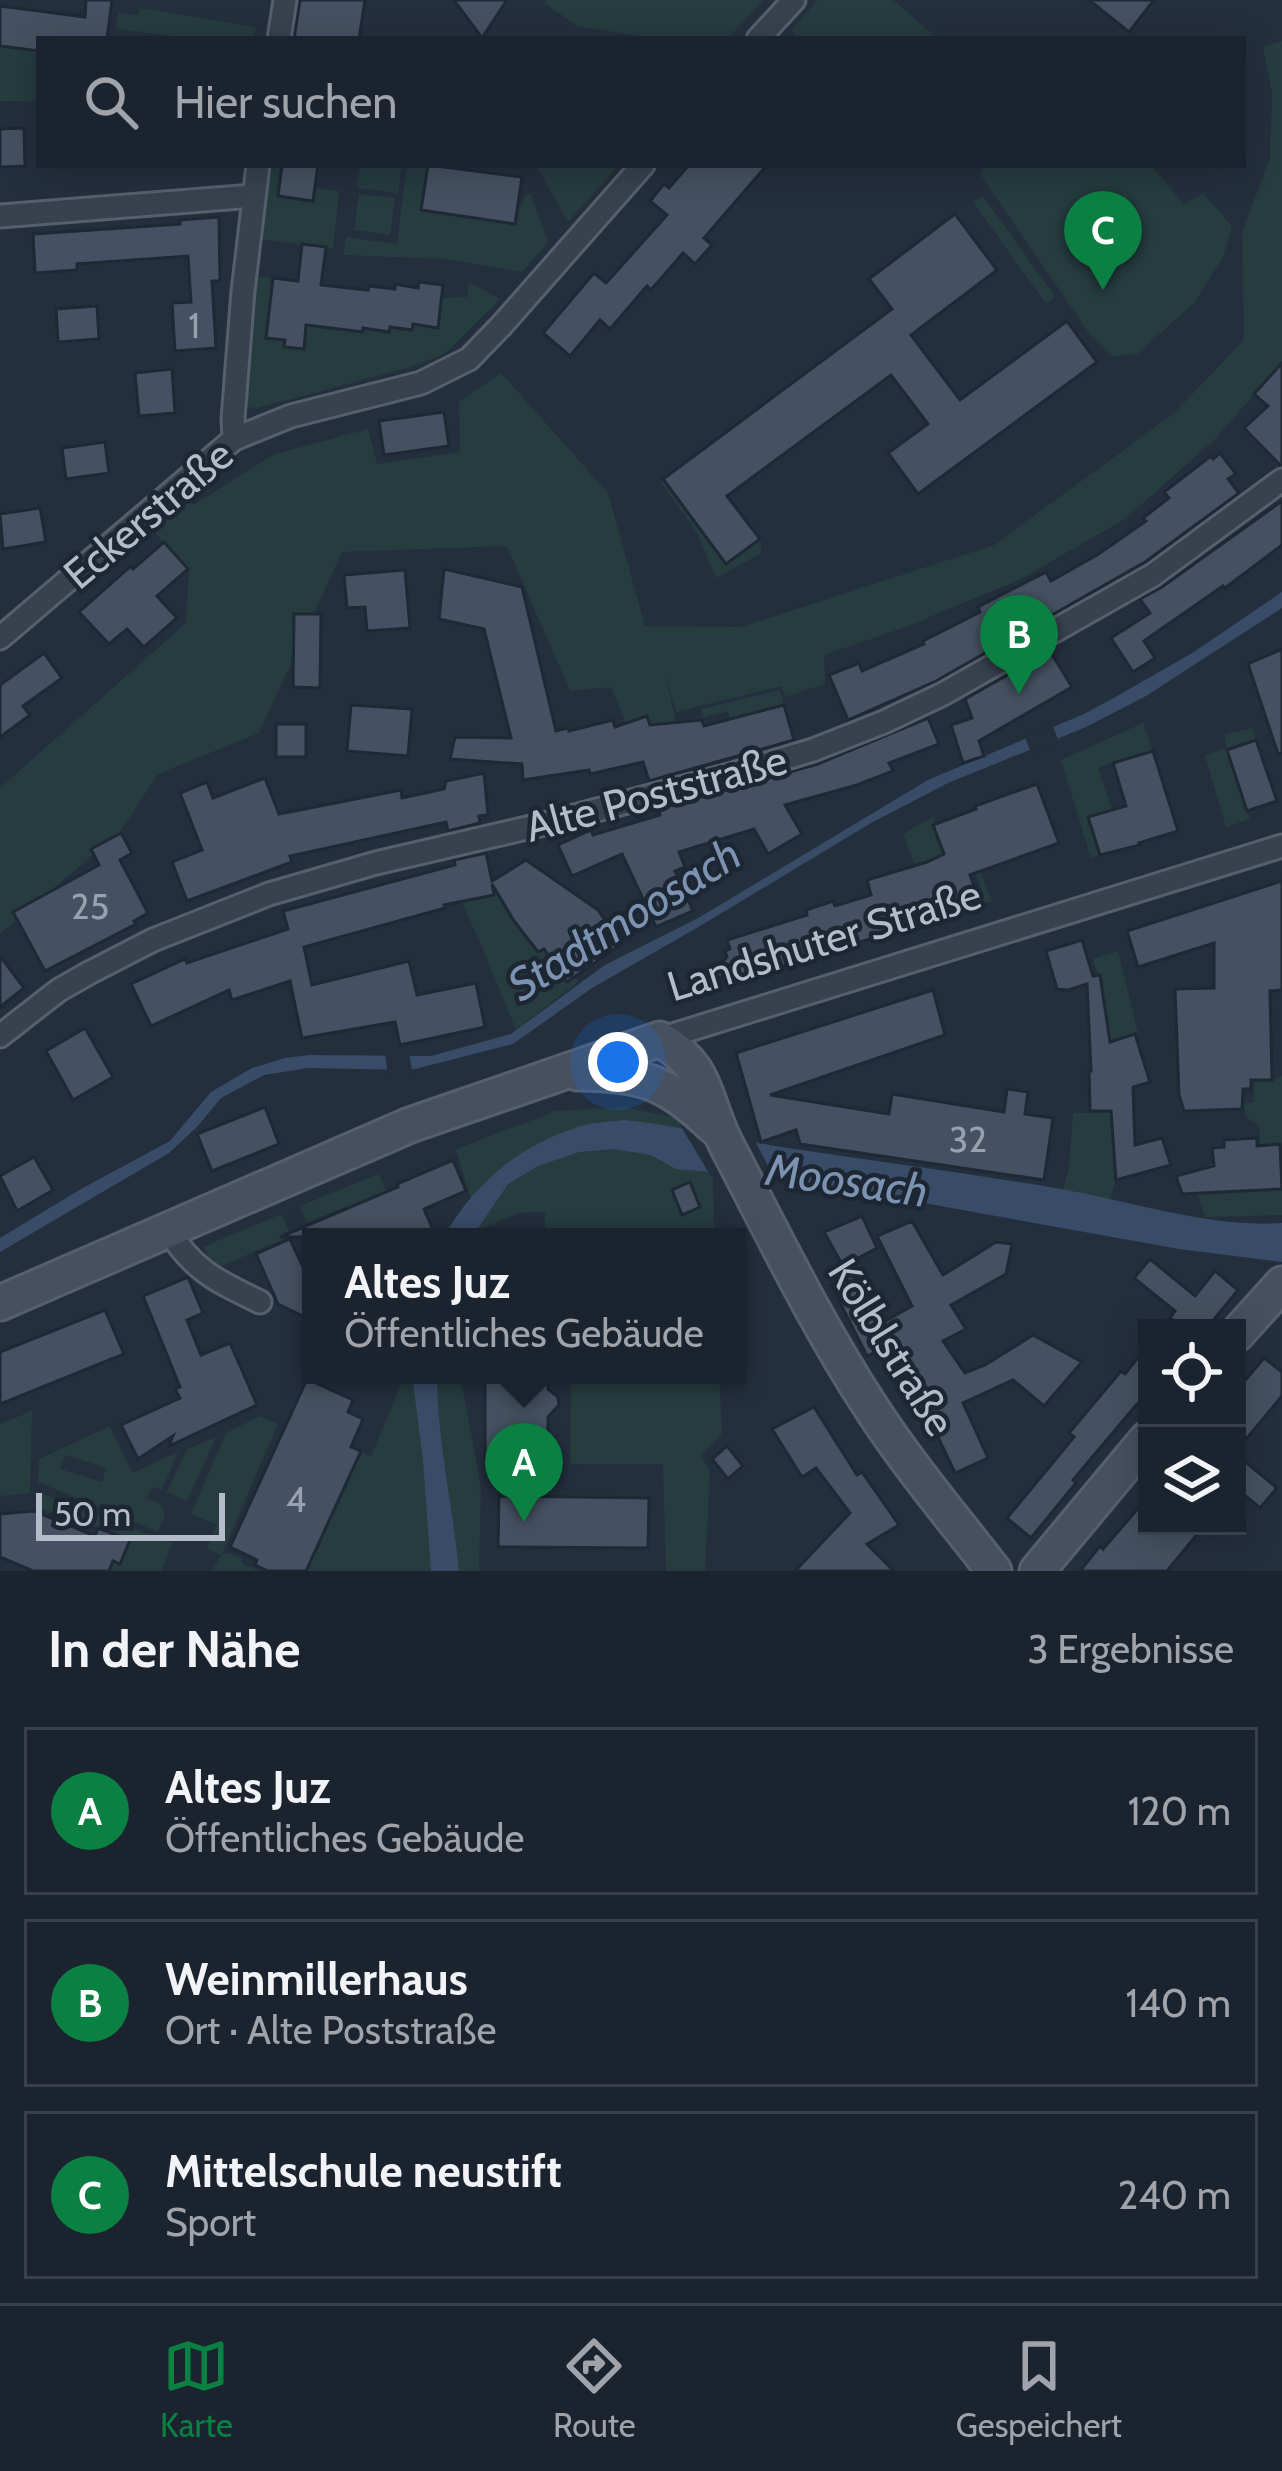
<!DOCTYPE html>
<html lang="de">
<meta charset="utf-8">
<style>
body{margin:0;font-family:Cabin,sans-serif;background:#242b36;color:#f1f3f6}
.controls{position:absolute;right:36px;bottom:36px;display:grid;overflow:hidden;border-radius:0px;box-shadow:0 6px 30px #0003}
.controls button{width:108px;height:108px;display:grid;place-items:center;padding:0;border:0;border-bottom:3px solid #39404a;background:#1b232e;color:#f1f3f6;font:60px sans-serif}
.scale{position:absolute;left:36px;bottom:30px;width:189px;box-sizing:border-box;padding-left:12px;border:6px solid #b4bcc9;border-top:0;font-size:33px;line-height:42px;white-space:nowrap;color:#b4bcc9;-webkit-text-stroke:9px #1d2633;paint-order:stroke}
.you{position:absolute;left:618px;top:1062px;width:42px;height:42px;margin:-30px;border:9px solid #fff;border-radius:50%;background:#1a73e8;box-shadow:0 0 0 18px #1a73e833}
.badge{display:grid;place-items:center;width:78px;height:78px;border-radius:50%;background:#0b8043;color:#fff;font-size:39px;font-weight:700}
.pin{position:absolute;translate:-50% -99px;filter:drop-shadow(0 3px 6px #0008)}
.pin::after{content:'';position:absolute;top:63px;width:42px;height:36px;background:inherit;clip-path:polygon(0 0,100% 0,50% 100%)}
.popup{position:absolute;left:302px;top:1228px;width:444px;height:156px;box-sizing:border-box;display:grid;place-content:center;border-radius:0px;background:#1b232e;filter:drop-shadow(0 3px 9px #0005);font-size:39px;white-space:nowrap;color:#a0a4aa}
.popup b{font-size:45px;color:#f1f3f6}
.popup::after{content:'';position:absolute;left:50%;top:100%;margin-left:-24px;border:24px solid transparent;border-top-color:#1b232e}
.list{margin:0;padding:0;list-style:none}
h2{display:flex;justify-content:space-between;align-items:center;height:156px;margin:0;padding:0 48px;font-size:51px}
h2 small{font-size:39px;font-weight:400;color:#a0a4aa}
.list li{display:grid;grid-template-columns:78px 1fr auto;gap:36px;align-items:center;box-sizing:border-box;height:168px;margin:0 24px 24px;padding:0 24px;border:3px solid #39404a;border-radius:0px}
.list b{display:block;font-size:45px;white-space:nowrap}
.list p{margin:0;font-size:39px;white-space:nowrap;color:#a0a4aa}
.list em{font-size:39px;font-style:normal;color:#a0a4aa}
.icon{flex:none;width:66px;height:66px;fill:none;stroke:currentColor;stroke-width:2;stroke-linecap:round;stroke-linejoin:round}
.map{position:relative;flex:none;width:1282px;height:1571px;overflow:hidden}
.search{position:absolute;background:#1b232e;box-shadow:0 6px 30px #0003;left:36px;right:36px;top:36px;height:132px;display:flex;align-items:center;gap:30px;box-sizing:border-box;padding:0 42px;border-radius:0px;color:#a0a4aa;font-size:45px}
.sheet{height:732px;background:#1b232e}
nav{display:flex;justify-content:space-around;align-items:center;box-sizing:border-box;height:168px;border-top:3px solid #39404a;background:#1b232e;font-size:33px;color:#a0a4aa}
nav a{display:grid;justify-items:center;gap:6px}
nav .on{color:#0b8043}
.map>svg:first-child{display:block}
</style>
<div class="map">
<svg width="1282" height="1571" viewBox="0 0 1282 1571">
<rect width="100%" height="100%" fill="#242f3e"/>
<g fill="#263c3f" fill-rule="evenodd">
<polygon points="546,0 764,0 727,39 657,39 578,26 544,3"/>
<polygon points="818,0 893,0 938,39 798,39 791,30"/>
<polygon points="140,8 256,27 254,39 195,39 116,29 118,13 138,15"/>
<polygon points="1282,41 1282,363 1214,440 1125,519 1019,580 903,628 824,655 825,684 785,697 781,686 676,712 665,673 676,723 651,728 647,716 626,723 611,687 570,691 507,546 342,552 259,733 158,774 120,832 0,934 0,788 186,623 189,571 151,528 185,499 193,505 275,454 368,429 377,464 460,452 459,402 501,373 608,493 645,626 741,627 994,545 1173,414 1244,340 1242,232 1270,158 1272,94 1263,47"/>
<polygon points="0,46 39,51 39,101 0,101"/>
<polygon points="264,165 282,165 279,196 312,201 315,188 339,191 333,248 258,239"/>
<polygon points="360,165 402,165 398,193 357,188"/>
<polygon points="407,165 428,165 422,210 515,224 525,195 531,194 548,242 522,272 447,259 343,255 346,237 397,244"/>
<polygon points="536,165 619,165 568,222"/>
<polygon points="983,165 1133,165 1138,170 1135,165 1151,165 1184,205 1203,193 1232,226 1223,257 1195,302 1137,354 1111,356 1091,336 980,174"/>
<polygon points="359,194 395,198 390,235 354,230"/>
<polygon points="983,196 1055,297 1046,304 973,202"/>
<polygon points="254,276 273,278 266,338 285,340 285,347 303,349 312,282 342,287 336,329 362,332 363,328 389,332 390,327 412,330 413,324 437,328 442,298 467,297 469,282 500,299 449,350 439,356 408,368 257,408 244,407"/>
<polygon points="663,479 726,563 760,539 762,553 716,578 697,533 662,484"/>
<polygon points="780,690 784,705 730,719 728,711 703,718 701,709"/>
<polygon points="1143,723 1153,751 1098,768 1112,810 1100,855 1091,858 1061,760"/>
<polygon points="1252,728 1256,740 1227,750 1250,819 1226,827 1205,755 1227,748 1224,734"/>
<polygon points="934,816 936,824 934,826 944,854 927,861 946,911 984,896 963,843 968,841 992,901 936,920 903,834"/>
<polygon points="454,885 494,895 496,891 538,952 544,949 566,981 575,976 578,982 516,1030 483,949"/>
<polygon points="1118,951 1138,1033 1110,1042 1104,996 1093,959"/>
<path d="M1282,1076V1176L1280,1145H1260L1259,1125C1247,1119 1244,1117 1244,1103L1254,1102V1080H1272Z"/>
<polygon points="624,1107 677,1118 713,1179 714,1237 545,1237 545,1212 519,1213 476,1231 473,1237 463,1237 474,1211 456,1149 556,1111"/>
<polygon points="1073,1113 1111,1113 1116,1180 1110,1200 1063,1190 1069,1167"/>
<polygon points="1214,1163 1216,1192 1282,1189 1282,1215 1205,1217 1191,1172"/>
<polygon points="379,1174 386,1191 307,1223 300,1206"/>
<polygon points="281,1214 291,1236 214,1269 203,1247"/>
<polygon points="405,1375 460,1375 481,1486 479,1571 306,1571 361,1451 371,1456"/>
<polygon points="571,1375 719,1375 722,1433 700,1456 710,1470 705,1571 666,1571 663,1464 570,1464"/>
<polygon points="32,1411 30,1493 0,1496 0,1424"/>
<polygon points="260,1416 278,1424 222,1554 227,1553 242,1558 241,1563 259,1571 212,1571 221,1555 207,1548 217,1525 191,1514 226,1433"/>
<path d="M110,1426L132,1473L178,1452L162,1490L152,1487L147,1498L160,1504L165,1515L158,1532L38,1482L39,1459ZM65,1455L106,1468L102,1482L60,1469Z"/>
<polygon points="216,1437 187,1501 167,1492 187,1449"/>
<polygon points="43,1494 172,1543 161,1571 109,1571 113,1561 129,1541 89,1524 71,1571 59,1571 78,1523 38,1507"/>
</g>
<g fill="#394c67">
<polygon points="1282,592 1282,608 1146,696 1086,727 948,783 871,823 700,926 592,988 513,1044 411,1070 308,1068 264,1075 221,1098 197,1127 169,1153 0,1252 0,1238 81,1189 170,1141 211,1092 252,1068 285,1058 309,1055 431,1056 511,1034 605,965 700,917 928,780 1084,714 1119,695 1194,652"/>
<path d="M624,1120C682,1126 737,1140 795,1149C885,1163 976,1174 1066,1190C1134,1202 1212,1228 1282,1223V1262L1179,1249L785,1178L676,1169L651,1155L613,1149L579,1152L538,1166L508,1184L472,1237H444C472,1185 520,1145 578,1127C592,1122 609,1122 624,1120Z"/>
<path d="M412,1375H437C437,1440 453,1506 459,1571H431L423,1460Z"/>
</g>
<g fill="#242f3e">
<polygon points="1052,724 1059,742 1031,753 1024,734"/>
<polygon points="385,1052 409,1052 413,1076 388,1076"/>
<polygon points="680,1125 754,1139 777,1183 712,1178"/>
</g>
<g fill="#455162" stroke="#1f2835" stroke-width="3">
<polygon points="86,0 112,0 107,39 39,39 39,51 0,46 0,6 85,17"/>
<polygon points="300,0 365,0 359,39 294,39"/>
<polygon points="454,0 507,0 482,38"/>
<polygon points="1089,0 1154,0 1129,32"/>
<polygon points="24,128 25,166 0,167 0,129"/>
<polygon points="282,165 318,165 313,201 278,196"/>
<polygon points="428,165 522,177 515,224 421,210"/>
<polygon points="689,165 767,165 704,238 712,245 695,264 683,253 651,290 647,286 610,329 600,320 570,356 543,333 594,273 606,283 667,215 650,201 664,184 669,188"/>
<polygon points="955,214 997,270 911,335 960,400 1067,321 1097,362 918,494 888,453 928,424 891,375 727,496 760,539 726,564 663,479 892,309 869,279"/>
<polygon points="219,217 220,281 212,281 216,348 175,351 172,303 191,302 188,256 77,264 77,270 35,273 33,234 180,224 180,220"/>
<polygon points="302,244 326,247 321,285 368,290 369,286 395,289 395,284 418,288 419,282 443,285 438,328 413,324 412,330 390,327 389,332 363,328 363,332 306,325 304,349 284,347 285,340 266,338 273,278 298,281"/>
<polygon points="97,306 99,339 58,342 56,309"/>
<polygon points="1282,363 1282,465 1280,465 1244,428 1268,406 1254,394"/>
<polygon points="172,369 175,413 139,416 135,373"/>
<polygon points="444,412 449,446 384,455 379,421"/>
<polygon points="105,442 109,473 66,479 62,448"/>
<polygon points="1220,453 1236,474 1228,479 1239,493 1145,562 936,681 848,720 829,675 859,663 862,671 924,644 923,641 980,612 978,607 999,596 1046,572 1051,581 1097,555 1146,521 1143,518 1169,498 1164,492 1211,456 1213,459"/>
<polygon points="1282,501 1282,545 1225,588 1223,586 1144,641 1155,658 1133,672 1111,638 1150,613 1140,599 1162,587"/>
<polygon points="40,508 46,542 3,549 0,514"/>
<polygon points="164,542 188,569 157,596 177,618 144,647 127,629 109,644 79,612 131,566 133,569"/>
<polygon points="444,569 522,587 556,731 568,728 569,731 613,720 615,727 647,716 650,725 702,720 704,726 784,705 794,740 649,781 643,762 590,774 589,770 523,780 522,764 450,759 455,737 511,738 484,629 439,619"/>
<polygon points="405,570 410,628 367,631 365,607 347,608 344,575"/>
<polygon points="294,614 321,614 320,688 293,687"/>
<polygon points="1282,649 1282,753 1278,754 1248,664"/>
<polygon points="1050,651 1072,687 979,741 984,756 963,763 951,725 972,718 965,699"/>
<polygon points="44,653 62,678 23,706 30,715 0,737 0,685"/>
<polygon points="351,705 412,709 408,756 347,751"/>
<polygon points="928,718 939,744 889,763 893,771 857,785 785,805 802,834 768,854 754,829 679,852 685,867 675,871 693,911 656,927 622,854 572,876 558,845 591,830 593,835 660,815 658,809 818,764"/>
<rect x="276" y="724" width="30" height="33"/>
<polygon points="1256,740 1277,801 1247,811 1227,750"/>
<polygon points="1153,751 1178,831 1139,843 1140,845 1100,855 1088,817 1126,806 1113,763"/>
<polygon points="484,773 488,815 479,816 480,823 448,831 446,822 290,856 292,862 187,901 172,862 202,850 180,793 207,782 213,798 265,778 279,814 401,790 402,798 444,789 446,781"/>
<polygon points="1037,784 1059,843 970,875 979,898 946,911 943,903 909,916 912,926 740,979 739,977 708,977 727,957 725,951 730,949 727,940 807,915 806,910 833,901 835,906 871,895 867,880 927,862 944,854 933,825 976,809 975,806"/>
<polygon points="121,833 132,853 120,860 148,913 134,921 136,924 45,971 13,912 99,865 91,849"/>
<polygon points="486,853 492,881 526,860 598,910 622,944 567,982 544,949 538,952 514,921 492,884 494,895 444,905 445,908 304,947 312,985 409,961 417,995 476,983 485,1027 400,1045 395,1022 302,1038 290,981 232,1000 229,990 151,1026 131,984 185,959 187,963 288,929 283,911 455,865 454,860"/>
<polygon points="1282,881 1282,990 1270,991 1272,1080 1251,1080 1251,1089 1243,1089 1242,1109 1184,1111 1179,1095 1175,989 1214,988 1214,943 1138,967 1127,931"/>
<polygon points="1082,940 1093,976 1100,975 1110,1042 1135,1034 1150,1082 1133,1087 1135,1145 1162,1138 1171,1165 1116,1180 1111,1111 1090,1111 1089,1071 1091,1071 1087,984 1068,990 1057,989 1046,951"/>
<polygon points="0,956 24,988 0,1007"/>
<polygon points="933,990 945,1035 770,1095 889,1114 892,1094 1004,1112 1007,1089 1028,1092 1025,1114 1053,1118 1044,1180 800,1144 796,1130 761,1142 736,1053"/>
<polygon points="85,1028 113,1077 73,1100 46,1051"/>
<polygon points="265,1107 279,1144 212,1171 197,1134"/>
<polygon points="1257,1138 1257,1146 1280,1144 1282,1189 1182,1194 1176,1176 1214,1166 1212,1148 1224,1147 1224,1140"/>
<polygon points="34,1157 53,1190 17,1211 0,1176"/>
<polygon points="453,1160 466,1191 424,1209 436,1237 280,1237 398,1187 397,1184"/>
<polygon points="690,1182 700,1207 682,1215 672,1190"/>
<polygon points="862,1216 877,1248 843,1266 824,1232"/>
<polygon points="912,1221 943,1275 996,1242 1012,1244 1006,1274 951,1305 966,1329 943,1341 965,1373 985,1365 1033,1335 1082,1362 1044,1406 1013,1380 963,1403 988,1458 955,1473 930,1420 925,1423 907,1391 920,1383 897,1342 867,1356 831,1285 853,1275 877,1326 912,1306 877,1236"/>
<polygon points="290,1239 311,1284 311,1320 278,1304 256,1254"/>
<polygon points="1150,1259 1195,1296 1215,1271 1238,1290 1207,1328 1182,1328 1170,1318 1175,1311 1134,1278"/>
<polygon points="188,1277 203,1313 187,1320 201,1355 230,1343 257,1405 169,1446 173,1436 138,1459 121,1425 180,1398 175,1389 180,1387 143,1296"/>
<polygon points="105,1310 124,1354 0,1404 0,1352"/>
<polygon points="1147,1346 1147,1412 1137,1404 1073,1480 1076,1483 1031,1538 1007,1518 1074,1437 1069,1433 1121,1371 1125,1374"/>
<polygon points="1264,1358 1282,1372 1282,1396 1237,1450 1237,1390"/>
<polygon points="485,1375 548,1375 548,1389 558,1397 559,1405 548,1417 548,1458 485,1458"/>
<polygon points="307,1379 353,1400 348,1412 363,1419 351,1447 361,1451 306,1571 268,1571 255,1565 257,1560 230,1547"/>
<polygon points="814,1407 857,1475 862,1472 899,1525 867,1544 894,1571 795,1571 850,1513 816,1468 802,1477 772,1429"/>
<polygon points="727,1446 743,1466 728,1479 712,1459"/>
<polygon points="1237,1455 1277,1488 1260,1508 1237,1489"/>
<polygon points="499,1496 649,1498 648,1548 498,1547"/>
<polygon points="1147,1498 1147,1526 1204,1526 1167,1571 1080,1571 1100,1546 1103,1549"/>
<polygon points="34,1511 95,1536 98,1528 130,1540 120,1564 113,1561 109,1571 33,1571 0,1557 0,1514"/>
</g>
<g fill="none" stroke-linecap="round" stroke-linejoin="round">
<g stroke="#565f6c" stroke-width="27">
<g id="minor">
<polyline points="279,39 285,0"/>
<polyline points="758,39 794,0"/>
<polyline points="0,216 253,196"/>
<polyline points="234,439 233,419 243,291 258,165"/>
<polyline points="0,638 234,439 291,416 421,383 469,359 501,326 643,165"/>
<polyline points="0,1036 59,990 89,973 153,940 269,894 376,863 544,824 733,774 813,750 884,722 943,694 1153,575 1282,480"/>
<polyline points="660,1039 1282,846"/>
<path d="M167,1228C193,1271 217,1281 260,1302"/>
</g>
</g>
<g stroke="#565f6c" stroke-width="39">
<g id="secondary">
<path d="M578,1073C644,1074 667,1082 714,1127"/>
<path d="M0,1303L410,1125L660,1039C710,1069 702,1097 726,1144C773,1234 817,1325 872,1409C909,1466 953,1518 994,1571"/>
<polyline points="1237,1334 1282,1284"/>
<polyline points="1037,1571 1147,1439"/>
</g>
</g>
<use href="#minor" stroke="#38414e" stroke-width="21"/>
<use href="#secondary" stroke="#465061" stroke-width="33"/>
</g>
<g text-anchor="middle" stroke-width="9" stroke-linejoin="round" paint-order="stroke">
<g font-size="36" fill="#98a1af">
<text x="194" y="338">1</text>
<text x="90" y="919">25</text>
<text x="968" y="1152">32</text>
<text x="296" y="1512">4</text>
</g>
<g font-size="42" fill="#b4bcc9" stroke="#1d2633">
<text transform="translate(148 514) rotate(-40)" y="15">Eckerstraße</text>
<text transform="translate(656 793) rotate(-15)" y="15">Alte Poststraße</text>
<text transform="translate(824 940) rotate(-17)" y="15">Landshuter Straße</text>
<text transform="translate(892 1347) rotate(58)" y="15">Kölblstraße</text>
</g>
<g font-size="45" font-style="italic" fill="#7c92b1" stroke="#1d2633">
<text transform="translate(624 919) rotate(-32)" y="16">Stadtmoosach</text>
<text transform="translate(847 1180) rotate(8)" y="16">Moosach</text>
</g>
</g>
</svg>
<div class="controls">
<button><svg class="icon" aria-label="locate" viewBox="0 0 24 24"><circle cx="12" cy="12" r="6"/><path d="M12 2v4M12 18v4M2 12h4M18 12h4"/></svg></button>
<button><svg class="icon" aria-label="layers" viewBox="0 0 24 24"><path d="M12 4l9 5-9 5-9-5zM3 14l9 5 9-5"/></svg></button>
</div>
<div class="scale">50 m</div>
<div class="you"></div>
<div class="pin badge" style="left:524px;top:1522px">A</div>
<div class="popup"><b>Altes Juz</b>Öffentliches Gebäude</div>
<div class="pin badge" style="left:1019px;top:694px">B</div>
<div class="pin badge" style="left:1103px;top:290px">C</div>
<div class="search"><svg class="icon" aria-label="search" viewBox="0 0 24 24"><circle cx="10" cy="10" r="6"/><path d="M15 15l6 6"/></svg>Hier suchen</div>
</div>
<section class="sheet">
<h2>In der Nähe<small>3 Ergebnisse</small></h2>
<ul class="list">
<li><span class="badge">A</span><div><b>Altes Juz</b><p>Öffentliches Gebäude</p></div><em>120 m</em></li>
<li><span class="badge">B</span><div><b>Weinmillerhaus</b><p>Ort · Alte Poststraße</p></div><em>140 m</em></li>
<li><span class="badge">C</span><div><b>Mittelschule neustift</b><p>Sport</p></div><em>240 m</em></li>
</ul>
</section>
<nav>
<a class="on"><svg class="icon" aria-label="map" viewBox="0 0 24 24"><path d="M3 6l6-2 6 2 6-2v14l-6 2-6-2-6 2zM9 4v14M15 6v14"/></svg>Karte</a>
<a><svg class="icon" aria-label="directions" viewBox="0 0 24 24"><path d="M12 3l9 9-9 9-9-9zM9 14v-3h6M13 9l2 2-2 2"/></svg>Route</a>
<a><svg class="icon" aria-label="saved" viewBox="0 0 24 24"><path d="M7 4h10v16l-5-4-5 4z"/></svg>Gespeichert</a>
</nav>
